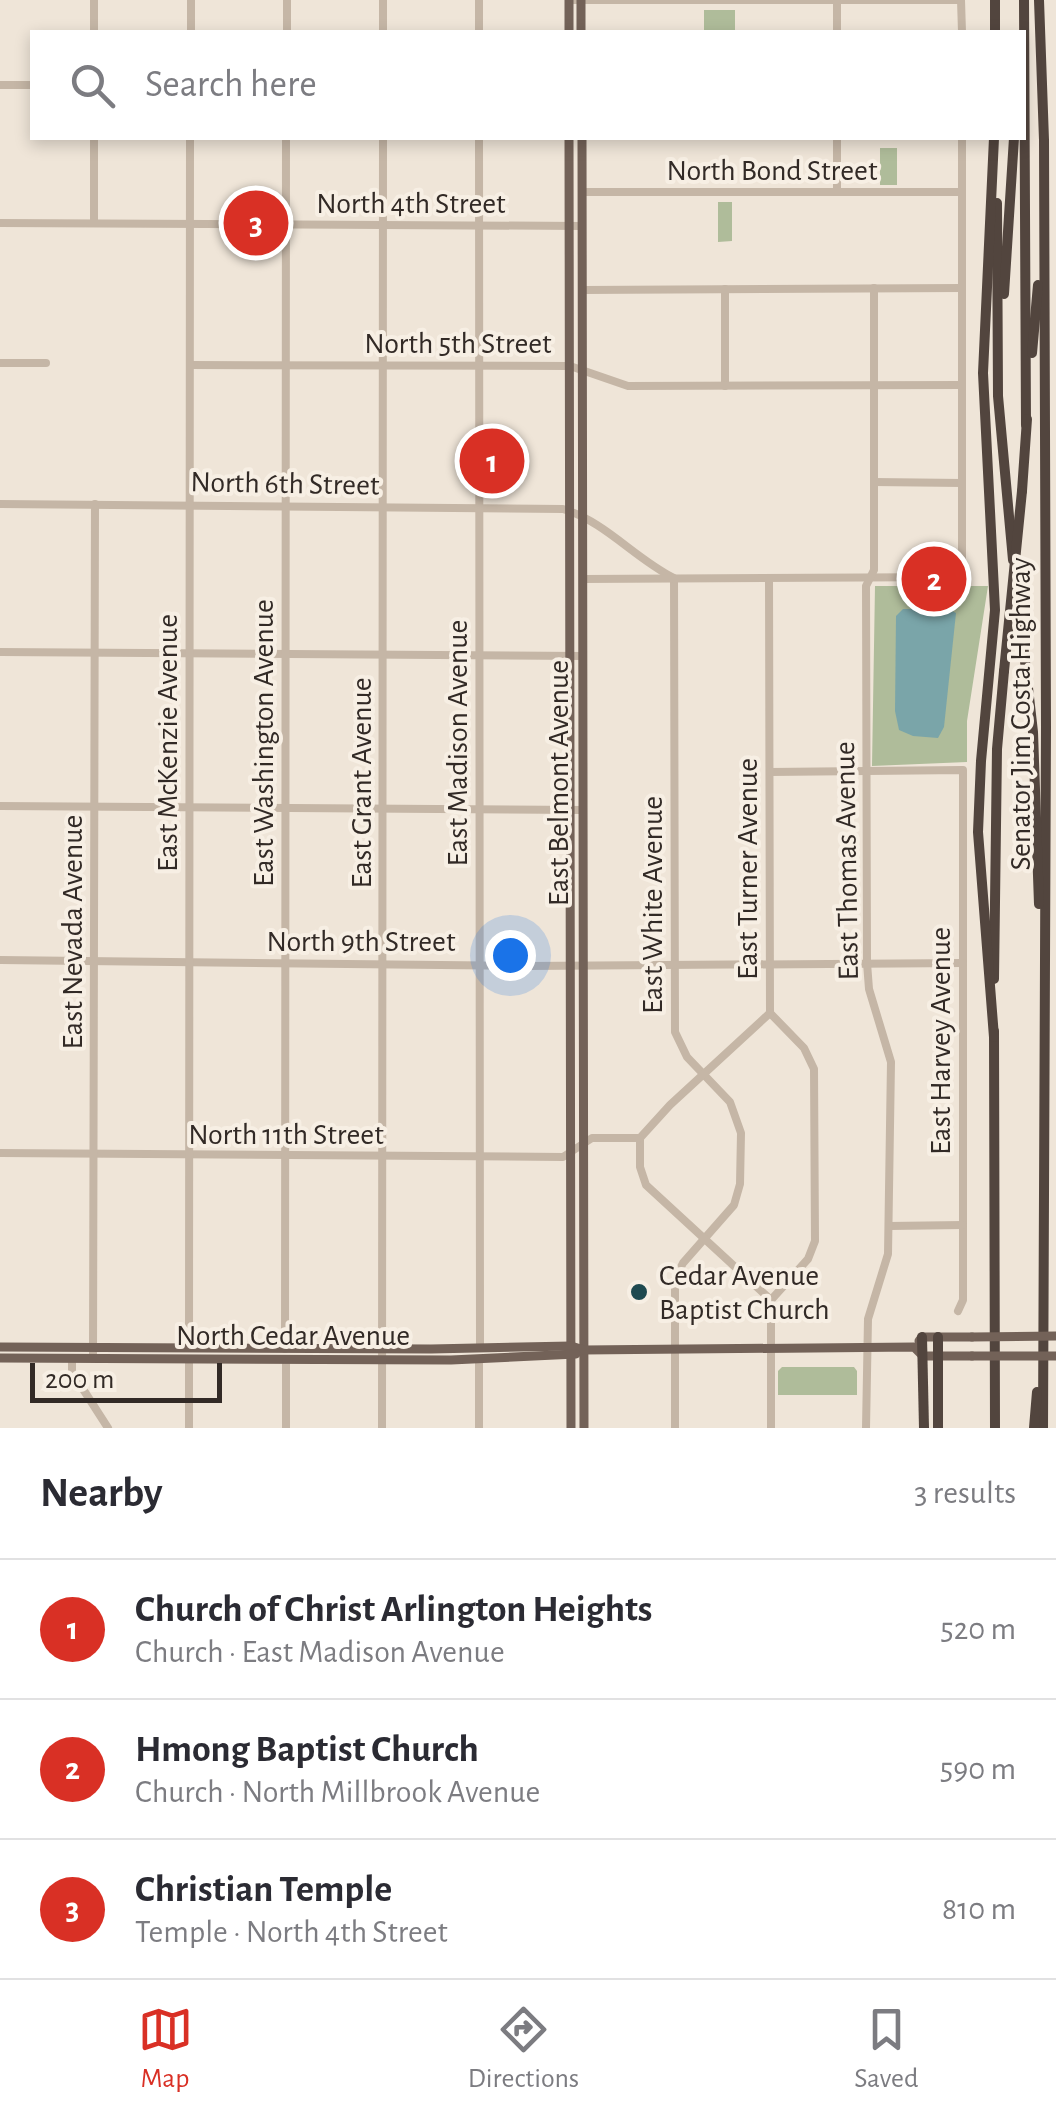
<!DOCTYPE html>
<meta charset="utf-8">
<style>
body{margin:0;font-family:"Alegreya Sans",sans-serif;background:#f7f7f7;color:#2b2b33}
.scale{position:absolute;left:30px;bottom:25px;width:192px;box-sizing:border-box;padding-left:10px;border:5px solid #322a26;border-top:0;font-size:28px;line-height:35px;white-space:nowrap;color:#322a26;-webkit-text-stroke:8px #f7efe4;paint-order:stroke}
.you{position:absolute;left:510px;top:955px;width:35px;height:35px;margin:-25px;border:8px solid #fff;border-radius:50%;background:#1a73e8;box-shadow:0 0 0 15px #1a73e833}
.badge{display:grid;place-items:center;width:65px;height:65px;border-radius:50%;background:#d93025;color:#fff;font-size:32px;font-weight:700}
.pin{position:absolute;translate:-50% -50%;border:5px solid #fff;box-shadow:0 2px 10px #0006}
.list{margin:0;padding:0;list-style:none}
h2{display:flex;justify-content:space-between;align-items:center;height:130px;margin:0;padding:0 40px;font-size:42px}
h2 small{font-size:32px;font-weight:400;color:#7c7c81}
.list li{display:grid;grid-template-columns:65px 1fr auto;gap:30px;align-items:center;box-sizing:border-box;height:140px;padding:0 40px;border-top:2px solid #e1e1e2}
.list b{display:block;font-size:38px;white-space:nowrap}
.list p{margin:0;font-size:32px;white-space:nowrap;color:#7c7c81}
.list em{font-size:32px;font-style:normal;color:#7c7c81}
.icon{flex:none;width:55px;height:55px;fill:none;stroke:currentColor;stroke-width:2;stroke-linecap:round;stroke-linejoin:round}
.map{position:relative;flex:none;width:1056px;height:1428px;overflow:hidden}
.search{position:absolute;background:#fff;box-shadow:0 5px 15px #0003;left:30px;right:30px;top:30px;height:110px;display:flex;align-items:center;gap:25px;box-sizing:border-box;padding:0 35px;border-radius:0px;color:#7c7c81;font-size:38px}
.sheet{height:550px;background:#fff}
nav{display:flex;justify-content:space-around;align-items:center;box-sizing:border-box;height:140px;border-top:2px solid #e1e1e2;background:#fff;font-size:28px;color:#7c7c81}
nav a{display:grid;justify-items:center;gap:5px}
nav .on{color:#d93025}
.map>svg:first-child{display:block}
</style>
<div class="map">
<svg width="1056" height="1428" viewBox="0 0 1056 1428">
<rect width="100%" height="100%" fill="#efe5d8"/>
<g fill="#afbc9a">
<rect x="704" y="10" width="31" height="22"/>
<rect x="880" y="148" width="17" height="37"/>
<polygon points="718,202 732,202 732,241 718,242"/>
<polygon points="875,586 988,586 967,721 967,762 872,766"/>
<polygon points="782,1367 854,1367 857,1371 857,1395 778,1395 778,1371"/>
</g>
<polygon fill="#7aa5a9" points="903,609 948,609 956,613 944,727 938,738 913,736 899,730 895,711 896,616"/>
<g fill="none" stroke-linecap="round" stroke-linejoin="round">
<g stroke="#c5b6a6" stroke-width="8">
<polyline points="383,0 383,32"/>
<polyline points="479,0 479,32"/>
<polyline points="569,0 961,0"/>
<polyline points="837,0 837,32"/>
<polyline points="961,0 962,32"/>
<polyline points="94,32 94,0"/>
<polyline points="191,32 191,0"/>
<polyline points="287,32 287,0"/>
<polyline points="0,85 32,85"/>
<polyline points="94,138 94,223"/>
<polyline points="479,138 480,1348"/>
<polyline points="837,138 837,192"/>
<polyline points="582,192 962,192"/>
<polyline points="0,223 582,226"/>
<polyline points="725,289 725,386"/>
<polyline points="583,290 962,288"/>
<polyline points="0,363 46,363"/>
<polyline points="190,365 570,366 628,386 962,385"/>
<polyline points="874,482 962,483"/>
<path d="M0,504L563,509C606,522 634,558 674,578L675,1032L687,1057L730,1102L741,1133L740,1184L734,1205L683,1263L675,1279V1428"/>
<polyline points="769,578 770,1013 804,1048 814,1069 815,1241 808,1259 771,1300 771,1428"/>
<polyline points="583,579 962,577 962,138"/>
<polyline points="0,652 583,656"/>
<polyline points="770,772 963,770 963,1300 958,1311"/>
<polyline points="0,806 583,810"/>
<polyline points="0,960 528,966 963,963"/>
<polyline points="640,1138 640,1167 646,1185 771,1300"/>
<polyline points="640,1138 670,1105 770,1013"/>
<polyline points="0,1153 563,1157 592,1138 640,1138"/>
<polyline points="889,1226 963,1225"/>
<polyline points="189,1348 190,138"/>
<polyline points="285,1349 286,138"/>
<polyline points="72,1359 72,1372 108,1428"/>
<polyline points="93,1359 95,504"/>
<polyline points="286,1360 286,1428"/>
<polyline points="189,1428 189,1360"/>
<polyline points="382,1428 383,138"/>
<polyline points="479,1428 479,1360"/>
<polyline points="866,1428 868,1319 888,1254 891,1062 869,989 867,963 866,586 874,570 874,288"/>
</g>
<g stroke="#736258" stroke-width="9">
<polyline points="569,0 569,32"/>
<polyline points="581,0 581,32"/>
<polyline points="569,138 571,1428"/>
<polyline points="582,138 584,1428"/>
<polyline points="919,1341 922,1337 972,1337"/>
<polyline points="0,1347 431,1349 571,1346 584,1350 914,1347 923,1356 972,1356"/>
<polyline points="0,1358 451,1360 576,1354"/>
</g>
<g stroke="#52453e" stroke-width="10">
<polyline points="995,0 995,32"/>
<polyline points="1024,0 1026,425"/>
<polyline points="1039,0 1044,140 1046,726 1043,1428"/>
<polyline points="997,203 998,396 1013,560"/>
<polyline points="1004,294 1014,138"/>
<polyline points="1032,353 1038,285"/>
<polyline points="1022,491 1027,419"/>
<polyline points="1016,582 1033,732 1039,904"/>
<polyline points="994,979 997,749 1004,671"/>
<polyline points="994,1031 995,1428"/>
<polyline points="994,1037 978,832 981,761 995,610 983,373 994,138"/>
<polyline points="922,1337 924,1428"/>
<polyline points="938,1337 938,1428"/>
<polyline points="1034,1428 1037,1392"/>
</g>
<g stroke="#736258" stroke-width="9">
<polyline points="972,1337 1056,1336"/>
<polyline points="972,1356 1056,1356"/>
</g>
<polyline stroke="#52453e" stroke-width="10" points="1004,671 1022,491"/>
</g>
<circle fill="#1f4a50" stroke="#f7efe4" stroke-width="4" cx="639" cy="1292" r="10"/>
<g text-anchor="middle" stroke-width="8" stroke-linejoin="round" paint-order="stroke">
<g font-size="30" fill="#322a26" stroke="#f7efe4">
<text x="772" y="180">North Bond Street</text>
<text x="411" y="213">North 4th Street</text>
<text x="458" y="353">North 5th Street</text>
<text transform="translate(285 483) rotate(1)" y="10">North 6th Street</text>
<text transform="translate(1020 714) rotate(-90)" y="10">Senator Jim Costa Highway</text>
<text transform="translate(167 743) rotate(-90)" y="10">East McKenzie Avenue</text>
<text transform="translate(263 743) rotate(-90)" y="10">East Washington Avenue</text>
<text transform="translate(457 743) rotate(-90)" y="10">East Madison Avenue</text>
<text transform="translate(361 783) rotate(-90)" y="10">East Grant Avenue</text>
<text transform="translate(558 783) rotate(-90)" y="10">East Belmont Avenue</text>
<text transform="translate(846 861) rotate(-91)" y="10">East Thomas Avenue</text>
<text transform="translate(747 869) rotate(-90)" y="10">East Turner Avenue</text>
<text transform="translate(652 905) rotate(-90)" y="10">East White Avenue</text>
<text transform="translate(72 932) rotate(-90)" y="10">East Nevada Avenue</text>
<text x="361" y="951">North 9th Street</text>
<text transform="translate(940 1041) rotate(-90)" y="10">East Harvey Avenue</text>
<text x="286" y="1144">North 11th Street</text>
<text x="293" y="1345">North Cedar Avenue</text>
</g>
<g font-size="30" fill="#322a26" stroke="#f7efe4" text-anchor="start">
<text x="659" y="1285">Cedar Avenue<tspan x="659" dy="34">Baptist Church</tspan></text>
</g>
</g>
</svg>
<div class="scale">200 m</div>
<div class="you"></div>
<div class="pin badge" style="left:492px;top:461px">1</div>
<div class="pin badge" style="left:934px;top:579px">2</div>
<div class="pin badge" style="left:256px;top:223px">3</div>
<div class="search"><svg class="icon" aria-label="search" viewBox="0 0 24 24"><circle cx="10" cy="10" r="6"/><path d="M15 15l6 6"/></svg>Search here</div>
</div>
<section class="sheet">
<h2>Nearby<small>3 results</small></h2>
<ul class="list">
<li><span class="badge">1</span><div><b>Church of Christ Arlington Heights</b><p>Church · East Madison Avenue</p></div><em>520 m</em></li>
<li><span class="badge">2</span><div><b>Hmong Baptist Church</b><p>Church · North Millbrook Avenue</p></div><em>590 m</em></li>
<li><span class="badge">3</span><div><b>Christian Temple</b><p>Temple · North 4th Street</p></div><em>810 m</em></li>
</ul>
</section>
<nav>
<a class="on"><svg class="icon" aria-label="map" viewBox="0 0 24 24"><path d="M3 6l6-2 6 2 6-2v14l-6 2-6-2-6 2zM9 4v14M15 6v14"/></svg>Map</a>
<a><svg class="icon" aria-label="directions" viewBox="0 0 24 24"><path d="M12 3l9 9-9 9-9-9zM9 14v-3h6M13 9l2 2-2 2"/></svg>Directions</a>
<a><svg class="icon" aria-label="saved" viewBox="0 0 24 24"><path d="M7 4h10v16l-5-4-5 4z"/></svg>Saved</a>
</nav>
